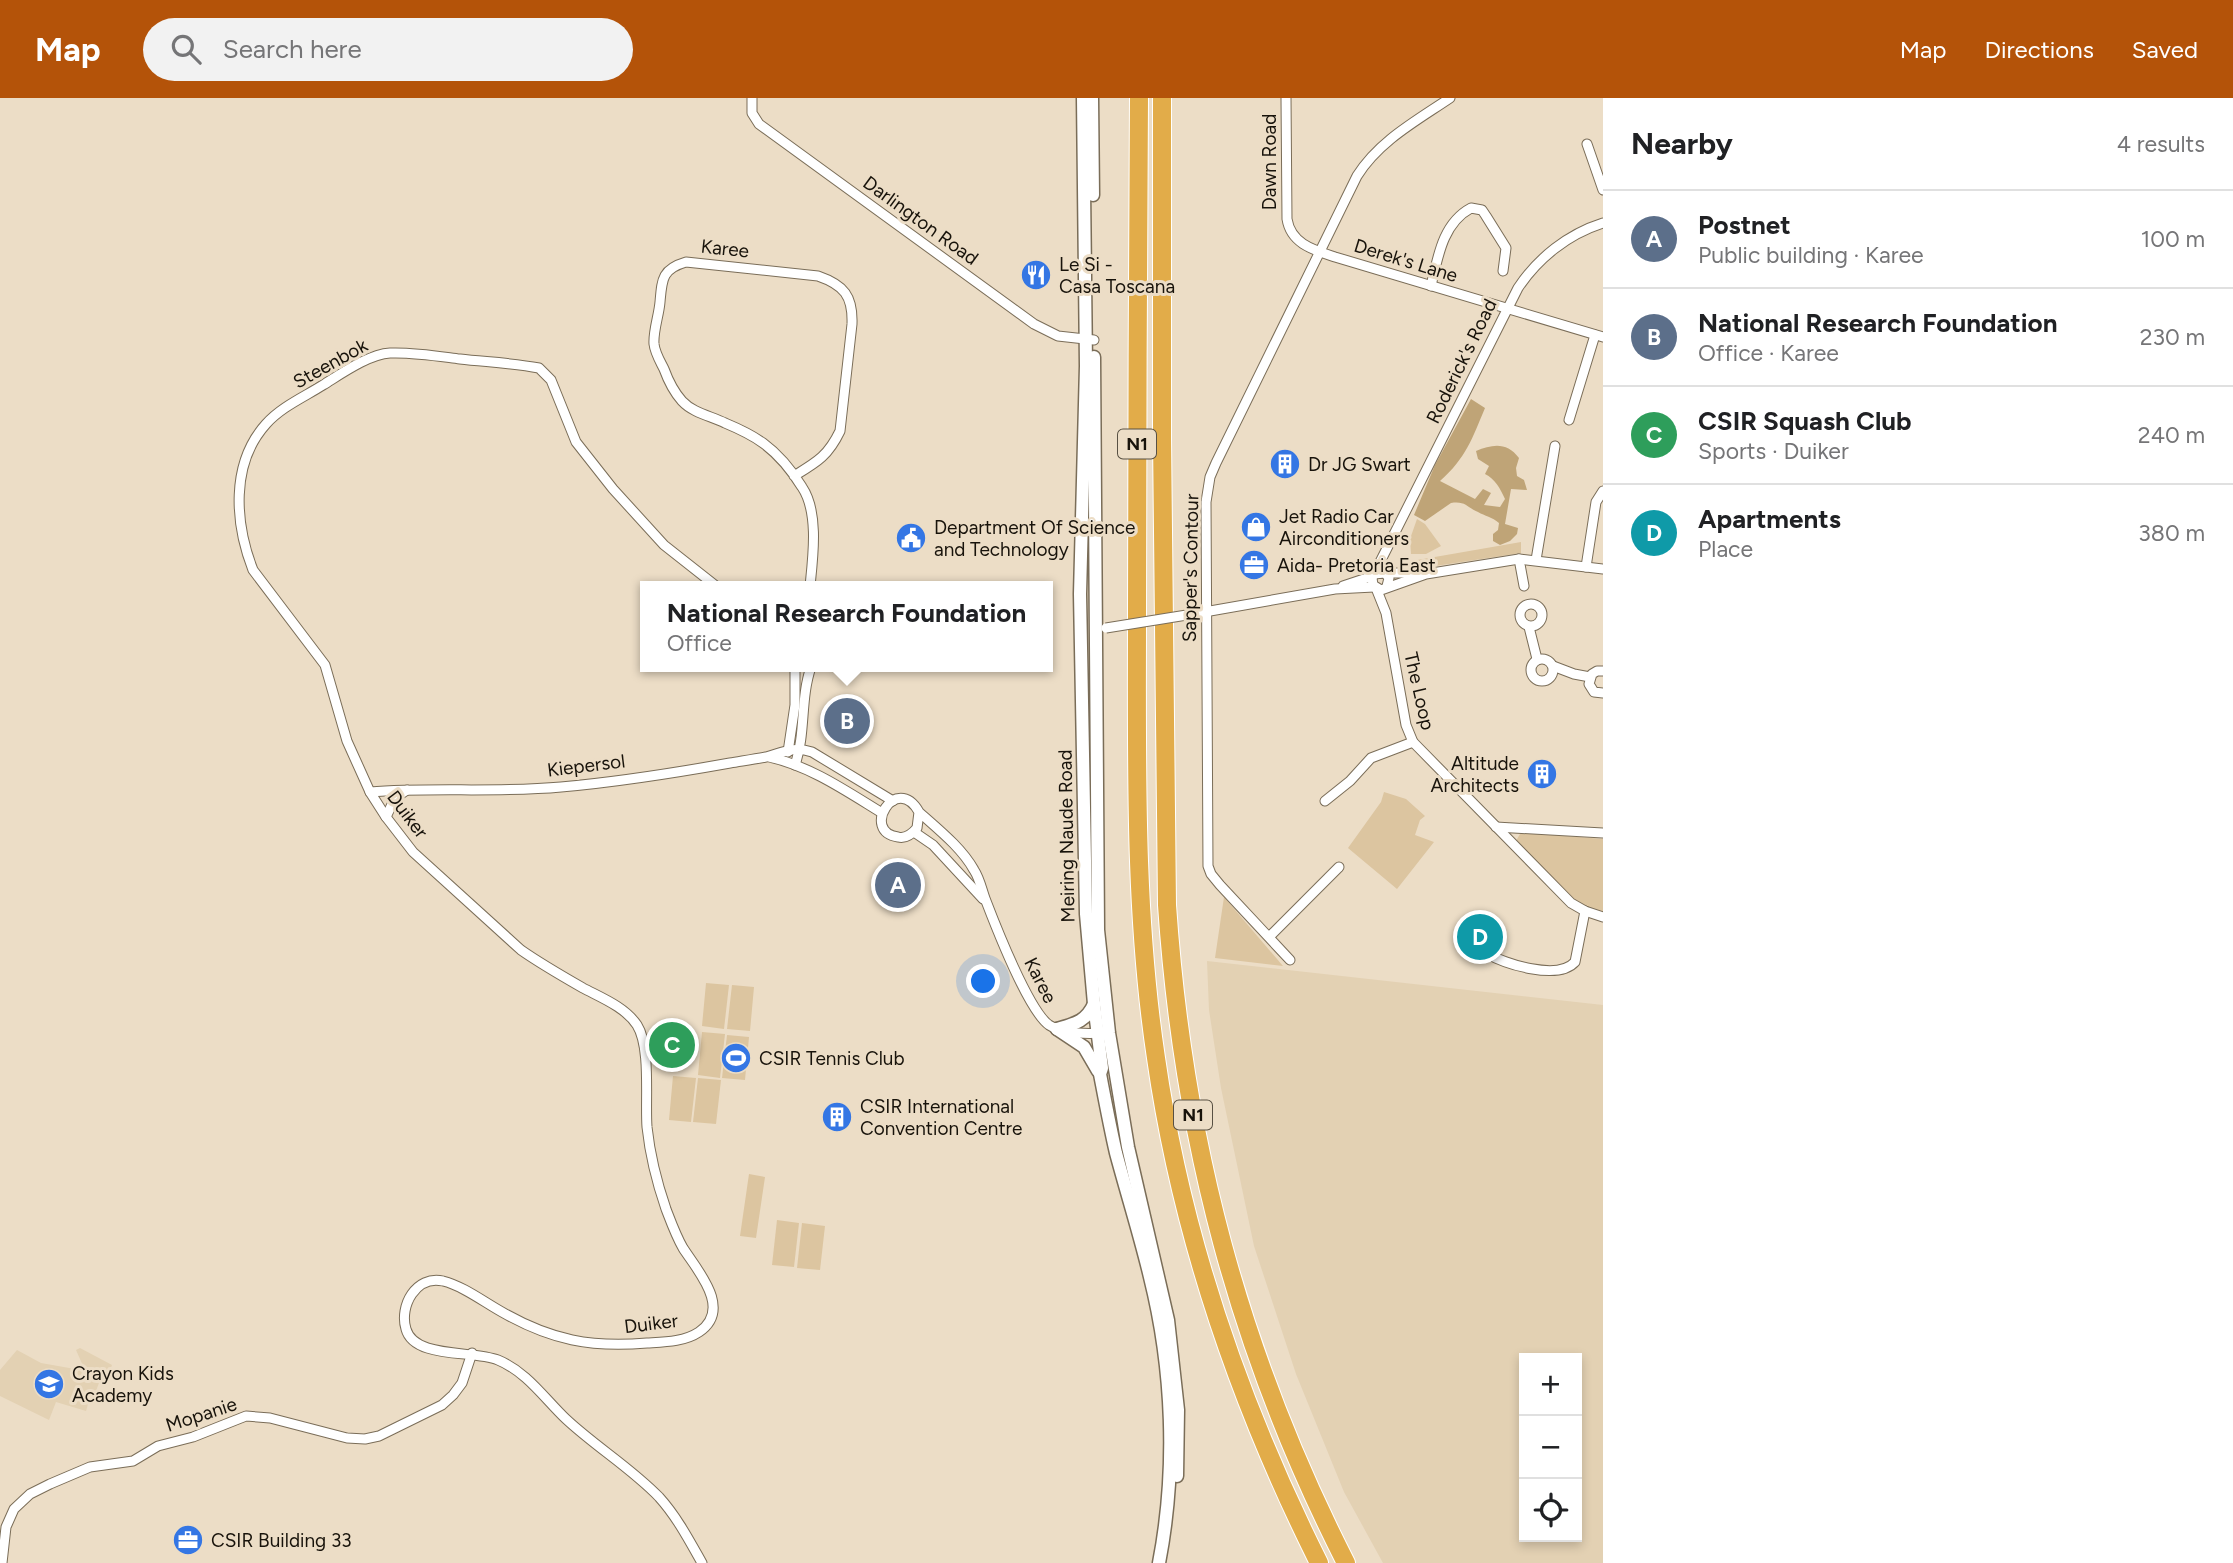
<!DOCTYPE html>
<meta charset="utf-8">
<style>
body{margin:0;font-family:Figtree,sans-serif;background:#f2f2f2;color:#202124}
.controls{position:absolute;right:21px;bottom:21px;display:grid;overflow:hidden;border-radius:0px;box-shadow:0 4px 10px #0003}
.controls button{width:63px;height:63px;display:grid;place-items:center;padding:0;border:0;border-bottom:2px solid #e0e0e0;background:#fff;color:#202124;font:35px sans-serif}
.you{position:absolute;left:984px;top:884px;width:24px;height:24px;margin:-18px;border:5px solid #fff;border-radius:50%;background:#1a73e8;box-shadow:0 0 0 10px #1a73e833}
.badge{display:grid;place-items:center;width:46px;height:46px;border-radius:50%;background:#b45309;color:#fff;font-size:23px;font-weight:700}
.pin{position:absolute;translate:-50% -50%;border:4px solid #fff;box-shadow:0 2px 7px #0006}
.popup{position:absolute;left:640px;top:483px;width:413px;height:91px;box-sizing:border-box;display:grid;place-content:center;border-radius:0px;background:#fff;filter:drop-shadow(0 2px 5px #0005);font-size:23px;white-space:nowrap;color:#757577}
.popup b{font-size:26px;color:#202124}
.popup::after{content:'';position:absolute;left:50%;top:100%;margin-left:-14px;border:14px solid transparent;border-top-color:#fff}
.list{margin:0;padding:0;list-style:none}
h2{display:flex;justify-content:space-between;align-items:center;height:91px;margin:0;padding:0 28px;font-size:30px}
h2 small{font-size:23px;font-weight:400;color:#757577}
.list li{display:grid;grid-template-columns:46px 1fr auto;gap:21px;align-items:center;box-sizing:border-box;height:98px;padding:0 28px;border-top:2px solid #e0e0e0}
.list b{display:block;font-size:26px;white-space:nowrap}
.list p{margin:0;font-size:23px;white-space:nowrap;color:#757577}
.list em{font-size:23px;font-style:normal;color:#757577}
.icon{flex:none;width:38px;height:38px;fill:none;stroke:currentColor;stroke-width:2;stroke-linecap:round;stroke-linejoin:round}
.map{position:relative;flex:none;width:1603px;height:1465px;overflow:hidden}
header{display:flex;align-items:center;gap:42px;box-sizing:border-box;height:98px;padding:0 35px;background:#b45309;color:#fff}
header strong{font-size:33px}
nav{display:flex;gap:38px;margin-inline-start:auto;font-size:24px}
.search{width:490px;height:63px;background:#f2f2f2;display:flex;align-items:center;gap:18px;box-sizing:border-box;padding:0 24px;border-radius:38px;color:#757577;font-size:26px}
main{display:flex}
aside{flex:1;background:#fff}
.map>svg:first-child{display:block}
</style>
<header>
<strong>Map</strong>
<div class="search"><svg class="icon" aria-label="search" viewBox="0 0 24 24"><circle cx="10" cy="10" r="6"/><path d="M15 15l6 6"/></svg>Search here</div>
<nav><a>Map</a><a>Directions</a><a>Saved</a></nav>
</header>
<main>
<div class="map">
<svg width="1603" height="1465" viewBox="0 0 1603 1465">
<rect width="100%" height="100%" fill="#ecddc6"/>
<g fill="#e3d1b3" fill-rule="evenodd">
<path d="M1207,863L1603,907V1465H1383L1344,1394L1296,1276L1254,1148L1221,990L1209,912ZM1524,1260H1577V1439H1524Z"/>
<polygon points="80,1250 112,1267 106,1284 100,1282 96,1293 92,1292 86,1313 56,1304 49,1322 0,1298 0,1272 17,1252 41,1265 75,1271 84,1270 76,1252"/>
</g>
<g fill="#dcc5a0">
<polygon points="1417,421 1425,426 1441,448 1426,456 1411,456 1410,441"/>
<polygon points="1521,444 1521,455 1409,472 1406,464"/>
<polygon points="1384,694 1406,701 1425,718 1420,722 1415,737 1434,744 1397,791 1348,750 1381,704"/>
<path d="M1530,735L1603,741V816C1566,807 1541,770 1516,743L1520,736Z"/>
<polygon points="1224,799 1283,868 1215,860"/>
<polygon points="706,885 729,887 724,931 702,928"/>
<polygon points="732,887 754,889 750,933 727,931"/>
<polygon points="702,934 725,936 720,980 698,977"/>
<polygon points="727,937 749,939 745,982 722,980"/>
<polygon points="673,978 696,980 691,1024 669,1022"/>
<polygon points="698,980 721,982 716,1026 693,1024"/>
<polygon points="749,1076 765,1079 756,1140 740,1138"/>
<polygon points="777,1122 799,1125 794,1169 772,1167"/>
<polygon points="802,1125 825,1128 820,1172 797,1170"/>
</g>
<path fill="#bfa477" d="M1471,301L1485,310C1472,341 1466,360 1440,383L1475,401L1483,391L1491,395L1484,407L1500,409L1505,401C1500,390 1495,381 1485,376L1489,368L1478,361L1476,353C1493,346 1507,344 1519,360L1516,370L1517,378L1524,382L1527,392L1511,391L1505,426L1518,430L1517,436L1510,443L1500,447L1493,443V436L1498,432L1499,425C1492,419 1485,418 1478,414C1466,409 1466,403 1451,405L1425,423L1414,417L1435,367Z"/>
<g fill="none" stroke-linecap="round" stroke-linejoin="round">
<g stroke="#7a6d58" stroke-width="11">
<g id="minor">
<polyline points="752,0 752,15 759,26 1034,226 1058,238 1094,242"/>
<path d="M1286,0L1287,121C1291,146 1314,152 1335,159L1603,239"/>
<polyline points="1587,46 1603,92"/>
<path d="M1431,188C1438,158 1443,125 1471,110L1482,112L1486,118L1506,150L1503,173"/>
<polyline points="1569,322 1595,237"/>
<path d="M794,378C817,364 828,358 840,333L852,226C853,198 844,187 818,178L686,164C662,171 662,181 660,204C659,217 653,233 654,246C655,255 660,263 664,271C668,282 674,294 682,303C693,315 711,318 725,325C737,330 752,337 763,345C778,356 792,373 802,389C819,414 813,459 810,488"/>
<polyline points="1519,461 1524,488"/>
<polyline points="1536,462 1555,348"/>
<polyline points="1586,469 1596,404 1603,393"/>
<polyline points="1386,475 1417,475"/>
<path d="M1374,476L1518,190C1538,160 1568,136 1603,125"/>
<polyline points="1343,488 1373,478"/>
<polyline points="1387,488 1389,480 1385,475 1374,476 1372,480 1373,487 1381,492 1426,476 1519,461 1603,471"/>
<polyline points="1376,490 1386,515 1406,627 1413,644 1571,805 1585,813 1603,819"/>
<circle cx="1531" cy="517" r="11"/>
<polyline points="1193,516 1335,491 1374,489"/>
<polyline points="1529,529 1537,561"/>
<circle cx="1542" cy="572" r="11"/>
<polyline points="1553,568 1574,576 1590,579"/>
<polyline points="1603,573 1597,573 1592,576 1589,586 1594,594 1603,595"/>
<polyline points="788,654 795,607 795,569"/>
<path d="M769,659C810,668 846,693 882,715"/>
<path d="M795,667C806,635 800,601 811,569"/>
<path d="M370,694C433,689 497,695 561,689C617,684 674,675 730,665C742,663 755,661 766,659C784,654 794,648 812,654L893,703"/>
<polyline points="1325,703 1350,683 1371,660 1413,644"/>
<path d="M919,714L917,730C912,736 906,741 898,739C860,734 896,674 919,714C938,731 962,750 974,772C980,781 982,793 986,803C996,829 1029,913 1049,927C1063,936 1085,936 1102,935"/>
<polyline points="386,719 395,700 407,692"/>
<polyline points="1496,729 1603,735"/>
<polyline points="914,734 933,747 983,801"/>
<polyline points="1270,838 1339,769"/>
<path d="M1486,855C1505,866 1558,883 1575,864L1585,813"/>
<path d="M1290,862L1220,787L1211,776L1208,768L1206,404L1210,379L1216,365L1357,78C1379,43 1416,23 1450,0"/>
<polyline points="2,1465 6,1429 14,1411 30,1396 50,1386 90,1369 133,1363 158,1348 193,1339 246,1318 270,1320 347,1340 365,1341 379,1338 442,1307 453,1297 462,1285 472,1255"/>
<path d="M702,1465C689,1442 677,1419 659,1399C631,1370 596,1349 566,1321C544,1300 527,1274 498,1262C473,1252 414,1261 406,1231C399,1208 416,1177 443,1183C463,1188 484,1204 502,1214C551,1242 591,1250 647,1245C664,1244 684,1244 699,1234C733,1211 697,1172 683,1150C676,1138 671,1124 666,1111C657,1085 650,1057 647,1029C645,1002 651,949 637,927C625,909 602,900 583,890C562,878 541,866 521,852L413,754L386,719L370,694L347,643L325,567L253,472C235,426 230,366 266,326C281,309 304,299 323,287C341,276 369,256 390,255C413,254 437,258 460,261C486,264 513,265 539,270L551,282L576,344L613,391L664,447L716,488"/>
</g>
</g>
<g stroke="#7a6d58" stroke-width="15">
<g id="tertiary">
<path d="M1083,0L1086,268L1080,496L1086,816L1094,906L1102,970L1100,976C1105,1002 1110,1029 1116,1055C1127,1096 1140,1137 1150,1179C1173,1271 1177,1372 1159,1465"/>
<polyline points="1092,0 1093,97"/>
<polyline points="1094,259 1098,832 1109,935 1128,1049 1168,1222 1178,1312 1177,1378"/>
<polyline points="1057,931 1084,949 1098,973"/>
<path d="M1057,931C1074,926 1086,924 1094,906"/>
</g>
</g>
<g stroke="#fff" stroke-width="20">
<g id="motorway">
<path d="M1139,0C1138,173 1137,345 1137,518C1137,665 1134,814 1156,960C1181,1135 1240,1307 1319,1465"/>
<path d="M1162,0V340L1167,807C1183,1042 1239,1255 1346,1465"/>
</g>
</g>
<use href="#minor" stroke="#fff" stroke-width="9"/>
<use href="#tertiary" stroke="#fff" stroke-width="12"/>
<use href="#motorway" stroke="#e2ac49" stroke-width="18"/>
<g stroke="#7a6d58" stroke-width="11" stroke-linecap="butt">
<polyline id="minor-bridge" points="1106,530 1193,516"/>
</g>
<use href="#minor-bridge" stroke="#fff" stroke-width="9"/>
</g>
<defs>
<g id="restaurant-disc" transform="scale(1.575)"><circle r="9.5" fill="#3476e4" stroke="#ecddc6"/><path d="M-5-6h1v4h1v-4h1v4h1v-4h1v5L-1.5 .5V6h-2V.5L-5-1ZM5-6V6H3V1.5H1.5Q1.5-4 5-6Z" fill="#fff"/></g>
<g id="building-disc" transform="scale(1.575)"><circle r="9.5" fill="#3476e4" stroke="#ecddc6"/><path d="M-4-6H4V6H1V3H-1V6H-4ZM-2.5-4.3h1.7v1.8h-1.7ZM.8-4.3h1.7v1.8H.8ZM-2.5-1h1.7V.8h-1.7ZM.8-1h1.7V.8H.8Z" fill="#fff"/></g>
<g id="shop-disc" transform="scale(1.575)"><circle r="9.5" fill="#3476e4" stroke="#ecddc6"/><path d="M-5-2.5h2.3a2.7 3.5 0 0 1 5.4 0H5L5.5 6h-11ZM-1.5-2.5h3a1.5 2.3 0 0 0-3 0Z" fill="#fff"/></g>
<g id="civic-disc" transform="scale(1.575)"><circle r="9.5" fill="#3476e4" stroke="#ecddc6"/><path d="M-.6-6.5H3V-4.5H.6V-3L4-1V1h2V6H-6V1h2V-1L-.6-3ZM-1.2 2.5V6h2.4V2.5Z" fill="#fff"/></g>
<g id="office-disc" transform="scale(1.575)"><circle r="9.5" fill="#3476e4" stroke="#ecddc6"/><path d="M-6-3h4V-5.5h4V-3h4V5H-6ZM-1-4.5V-3h2v-1.5ZM-6 0V1H6V0Z" fill="#fff"/></g>
<g id="stadium-disc" transform="scale(1.575)"><circle r="9.5" fill="#3476e4" stroke="#ecddc6"/><path d="M0-5a6.5 5 0 1 0 0 10a6.5 5 0 1 0 0-10ZM-3.5-1.8h7v3.6h-7Z" fill="#fff"/></g>
<g id="school-disc" transform="scale(1.575)"><circle r="9.5" fill="#3476e4" stroke="#ecddc6"/><path d="M0-5L7-2L0 1L-7-2ZM-4 1L0 2.5L4 1V4Q0 6-4 4Z" fill="#fff"/></g>
</defs>
<g fill-rule="evenodd">
<use href="#restaurant-disc" x="1036" y="177"/>
<use href="#building-disc" x="1285" y="366"/>
<use href="#shop-disc" x="1256" y="429"/>
<use href="#civic-disc" x="911" y="440"/>
<use href="#office-disc" x="1254" y="467"/>
<use href="#building-disc" x="1542" y="676"/>
<use href="#stadium-disc" x="736" y="960"/>
<use href="#building-disc" x="837" y="1019"/>
<use href="#school-disc" x="49" y="1286"/>
<use href="#office-disc" x="188" y="1442"/>
</g>
<g text-anchor="middle" stroke-width="6" stroke-linejoin="round" paint-order="stroke">
<g fill="#ecddc6" stroke="#585043" stroke-width="2">
<rect x="1118" y="331.5" width="38" height="29" rx="5"/>
<rect x="1174" y="1002.5" width="38" height="29" rx="5"/>
</g>
<g font-size="18" font-weight="bold" fill="#18130b">
<text x="1137" y="352">N1</text>
<text x="1193" y="1023">N1</text>
</g>
<g font-size="19" fill="#18130b" stroke="#ecddc6">
<text transform="translate(1269 64) rotate(-90)" y="7">Dawn Road</text>
<text transform="translate(921 122) rotate(36)" y="7">Darlington Road</text>
<text transform="translate(725 150) rotate(6)" y="7">Karee</text>
<text transform="translate(1406 162) rotate(17)" y="7">Derek's Lane</text>
<text transform="translate(1461 263) rotate(-64)" y="7">Roderick's Road</text>
<text transform="translate(330 265) rotate(-29)" y="7">Steenbok</text>
<text transform="translate(1190 470) rotate(-89)" y="7">Sapper's Contour</text>
<text transform="translate(1420 593) rotate(77)" y="7">The Loop</text>
<text transform="translate(586 667) rotate(-7)" y="7">Kiepersol</text>
<text transform="translate(408 716) rotate(53)" y="7">Duiker</text>
<text transform="translate(1066 738) rotate(-91)" y="7">Meiring Naude Road</text>
<text transform="translate(1041 882) rotate(63)" y="7">Karee</text>
<text transform="translate(651 1225) rotate(-7)" y="7">Duiker</text>
<text transform="translate(201 1316) rotate(-18)" y="7">Mopanie</text>
</g>
<g font-size="19" fill="#18130b" stroke="#ecddc6" text-anchor="start">
<text x="1059" y="173">Le Si -<tspan x="1059" dy="22">Casa Toscana</tspan></text>
<text x="1308" y="373">Dr JG Swart</text>
<text x="1279" y="425">Jet Radio Car<tspan x="1279" dy="22">Airconditioners</tspan></text>
<text x="934" y="436">Department Of Science<tspan x="934" dy="22">and Technology</tspan></text>
<text x="1277" y="474">Aida- Pretoria East</text>
<text x="1519" y="672" text-anchor="end">Altitude<tspan x="1519" dy="22">Architects</tspan></text>
<text x="759" y="967">CSIR Tennis Club</text>
<text x="860" y="1015">CSIR International<tspan x="860" dy="22">Convention Centre</tspan></text>
<text x="72" y="1282">Crayon Kids<tspan x="72" dy="22">Academy</tspan></text>
<text x="211" y="1449">CSIR Building 33</text>
</g>
</g>
</svg>
<div class="controls">
<button>+</button>
<button>−</button>
<button><svg class="icon" aria-label="locate" viewBox="0 0 24 24"><circle cx="12" cy="12" r="6"/><path d="M12 2v4M12 18v4M2 12h4M18 12h4"/></svg></button>
</div>
<div class="you"></div>
<div class="pin badge" style="left:898px;top:787px;background:#5c6f8a">A</div>
<div class="pin badge" style="left:847px;top:623px;background:#5c6f8a">B</div>
<div class="popup"><b>National Research Foundation</b>Office</div>
<div class="pin badge" style="left:672px;top:947px;background:#2e9e5b">C</div>
<div class="pin badge" style="left:1480px;top:839px;background:#0f9aa8">D</div>
</div>
<aside>
<h2>Nearby<small>4 results</small></h2>
<ul class="list">
<li><span class="badge" style="background:#5c6f8a">A</span><div><b>Postnet</b><p>Public building · Karee</p></div><em>100 m</em></li>
<li><span class="badge" style="background:#5c6f8a">B</span><div><b>National Research Foundation</b><p>Office · Karee</p></div><em>230 m</em></li>
<li><span class="badge" style="background:#2e9e5b">C</span><div><b>CSIR Squash Club</b><p>Sports · Duiker</p></div><em>240 m</em></li>
<li><span class="badge" style="background:#0f9aa8">D</span><div><b>Apartments</b><p>Place</p></div><em>380 m</em></li>
</ul>
</aside>
</main>
